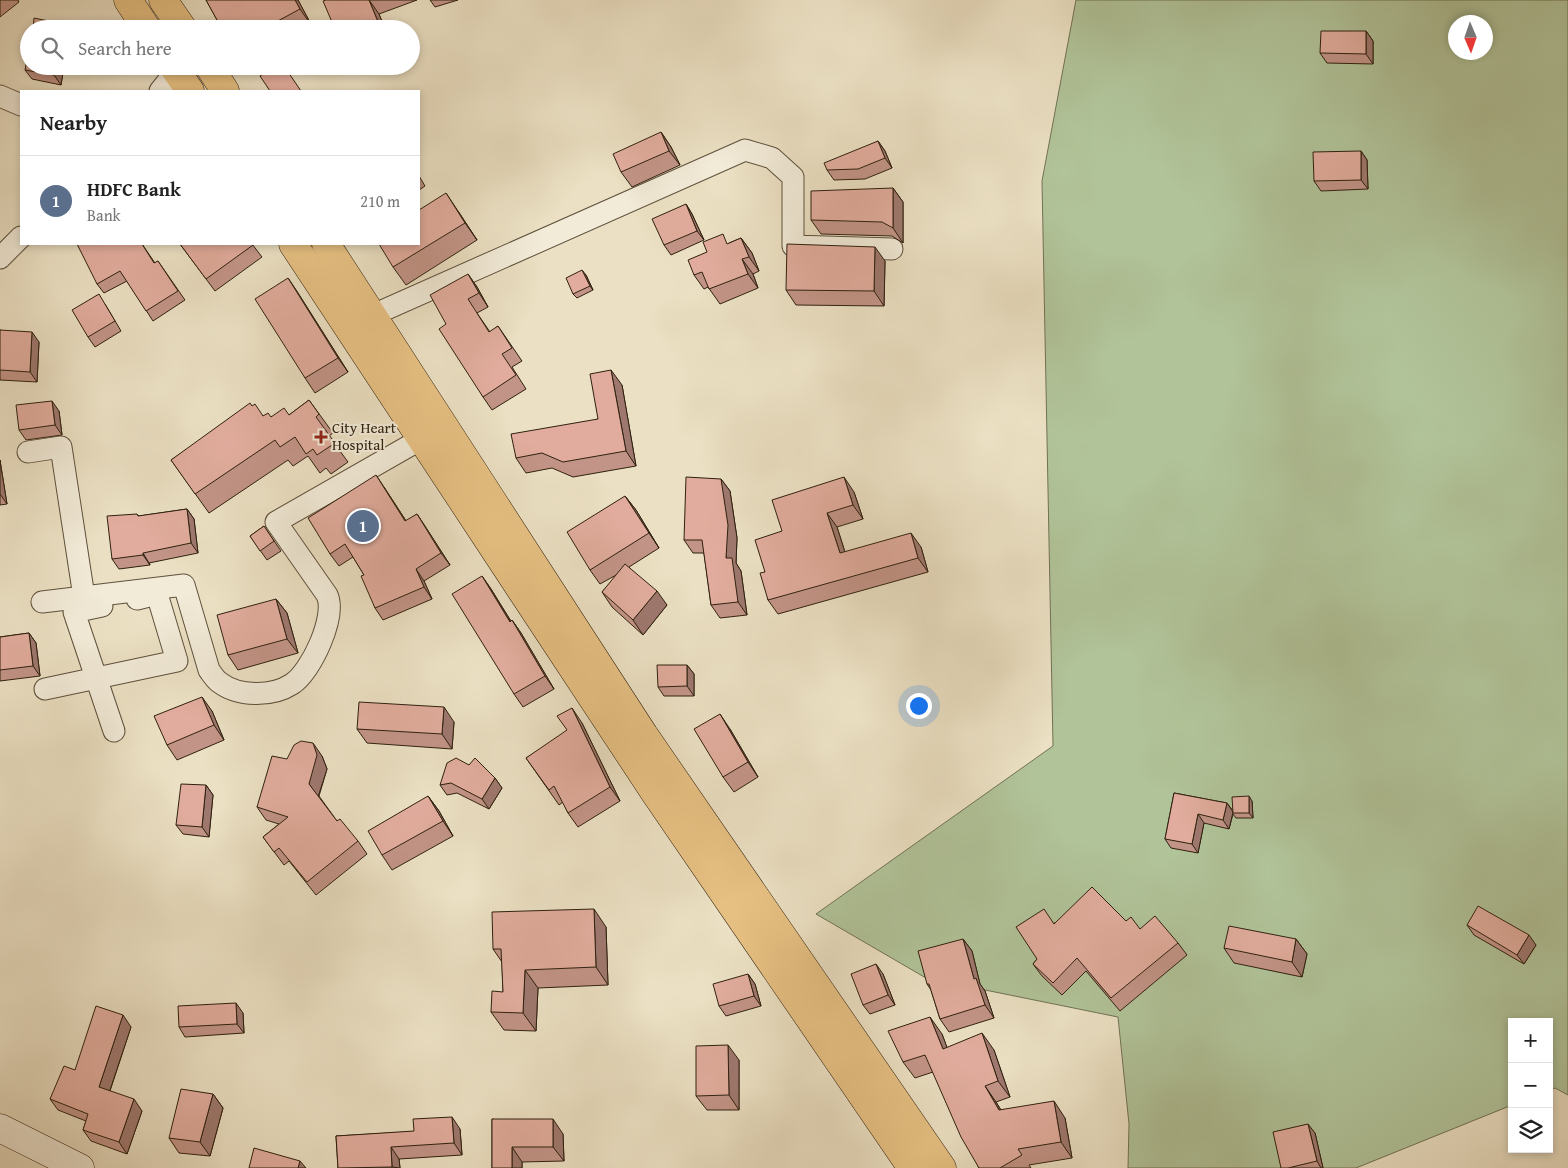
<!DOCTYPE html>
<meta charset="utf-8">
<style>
body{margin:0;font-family:"Gentium Book Plus",serif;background:#f2f2f2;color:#222}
.controls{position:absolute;right:15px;bottom:15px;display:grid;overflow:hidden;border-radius:0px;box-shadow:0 2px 8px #0003}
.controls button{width:45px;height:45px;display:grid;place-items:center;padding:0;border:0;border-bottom:1px solid #e0e0e0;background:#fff;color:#222;font:25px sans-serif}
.compass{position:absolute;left:1448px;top:15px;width:45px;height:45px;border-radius:50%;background:#fff;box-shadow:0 2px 8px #0003;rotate:178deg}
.you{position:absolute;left:918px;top:705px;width:18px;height:18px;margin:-12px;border:4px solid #fff;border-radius:50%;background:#1a73e8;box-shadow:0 0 0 8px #1a73e833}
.badge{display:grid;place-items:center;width:32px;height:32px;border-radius:50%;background:#8f2418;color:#fff;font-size:16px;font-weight:700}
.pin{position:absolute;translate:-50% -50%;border:2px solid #fff;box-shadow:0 1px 5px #0006}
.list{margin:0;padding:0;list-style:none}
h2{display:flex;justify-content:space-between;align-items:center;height:65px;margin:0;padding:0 20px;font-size:21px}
h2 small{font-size:16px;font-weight:400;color:#767676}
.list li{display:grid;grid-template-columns:32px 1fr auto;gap:15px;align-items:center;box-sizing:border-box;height:90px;padding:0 20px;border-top:1px solid #e0e0e0}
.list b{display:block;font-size:19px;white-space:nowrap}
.list p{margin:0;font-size:16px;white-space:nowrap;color:#767676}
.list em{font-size:16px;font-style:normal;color:#767676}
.icon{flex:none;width:28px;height:28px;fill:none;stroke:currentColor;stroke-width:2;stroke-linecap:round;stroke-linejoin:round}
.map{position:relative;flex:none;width:1568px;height:1168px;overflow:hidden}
.search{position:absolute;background:#fff;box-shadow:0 2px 8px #0003;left:20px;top:20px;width:400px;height:55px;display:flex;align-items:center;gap:12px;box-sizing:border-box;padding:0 18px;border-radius:28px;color:#767676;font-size:19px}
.panel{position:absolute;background:#fff;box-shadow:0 2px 8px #0003;left:20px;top:90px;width:400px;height:155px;border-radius:0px}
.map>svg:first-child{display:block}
</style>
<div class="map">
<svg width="1568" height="1168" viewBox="0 0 1568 1168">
<rect width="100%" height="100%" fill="#ebe0c3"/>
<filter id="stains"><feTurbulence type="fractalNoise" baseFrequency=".004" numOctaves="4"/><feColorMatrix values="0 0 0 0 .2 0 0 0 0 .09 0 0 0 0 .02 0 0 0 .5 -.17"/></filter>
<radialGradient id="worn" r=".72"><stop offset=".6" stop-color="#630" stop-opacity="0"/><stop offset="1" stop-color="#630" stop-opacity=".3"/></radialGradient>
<path fill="#b1c399" stroke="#707254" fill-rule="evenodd" d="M1076,0H1568V1095L1555,1088L1549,1090V1022H1512V1105L1356,1168H1128L1129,1124L1118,1017L926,978L816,914L1053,746L1042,181ZM1456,22H1486V52H1456Z"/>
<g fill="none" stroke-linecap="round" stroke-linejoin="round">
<g stroke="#5e503c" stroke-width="23">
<g id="street">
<polyline points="160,91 176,71"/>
<polyline points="0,96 21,105"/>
<polyline points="0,258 21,237"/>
<polyline points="373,315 745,150 772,158 793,177 793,246 892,249"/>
<polyline points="28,452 61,447 84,597"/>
<path d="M42,602L184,585L209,670C212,674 215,679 219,682C238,697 272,697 292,684C311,672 337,616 327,595L276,522L423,438"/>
<polyline points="102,606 74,612 114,731"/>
<polyline points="45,689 177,661 157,594 137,599"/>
</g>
</g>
<g stroke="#2f200f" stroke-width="29">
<polyline id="secondary" points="0,1128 80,1168"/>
</g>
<g stroke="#2f200f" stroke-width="29">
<g id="primary">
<polyline points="128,0 147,29"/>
<polyline points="163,0 183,29"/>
<polyline points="173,66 190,91"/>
<polyline points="209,66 225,91"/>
<polyline points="293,244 655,793 912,1168"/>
<polyline points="326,244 644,735 942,1168"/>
</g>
</g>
<use href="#street" stroke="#f2ebd8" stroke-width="21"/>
<use href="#secondary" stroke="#f2ebd8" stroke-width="28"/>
<use href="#primary" stroke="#e6c082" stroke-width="28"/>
</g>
<g fill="#c29487" stroke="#2f200f">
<polygon points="0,0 18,0 19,2 0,17"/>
<polygon points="206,0 298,0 313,28 312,29 222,29"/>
<polygon points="369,0 417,0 379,14 385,29 335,29"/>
<polygon points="430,0 458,0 435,7"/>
<polygon points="1366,31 1373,41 1373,64 1327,63 1320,53"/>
<polygon points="64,66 61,85 32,79 25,70"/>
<polygon points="661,132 671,147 680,165 632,187 621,172"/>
<polygon points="878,141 885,151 892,168 865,179 834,180 827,170"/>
<polygon points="1361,151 1367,160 1368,189 1321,191 1314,181"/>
<polygon points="419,176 425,186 419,190"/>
<polygon points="893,188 903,202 903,243 892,236 821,234 811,220"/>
<polygon points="686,204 692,214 704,240 671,255 664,245"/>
<polygon points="458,211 477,240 406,285 393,267"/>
<polygon points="741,238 752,253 759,271 753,274 758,288 720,304 708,287 704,289 694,275 729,243"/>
<polygon points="142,244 155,263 158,261 185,300 153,321 127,281 104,293 97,284"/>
<polygon points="180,244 252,244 262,257 215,291"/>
<polygon points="885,261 884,306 796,305 786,290"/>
<polygon points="468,274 477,287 488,307 477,313 490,332 498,326 522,361 512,367 526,389 492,410 483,397 446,324"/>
<polygon points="586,275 593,290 577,298 573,294"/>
<polygon points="288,278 298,293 348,372 315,393 305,378"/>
<polygon points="105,304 121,331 95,347 88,337"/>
<polygon points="0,330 39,342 37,382 0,380"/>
<polygon points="622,385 636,466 573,477 552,468 526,473 516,458 598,419"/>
<polygon points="309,400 333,433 329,436 348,462 331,474 326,468 320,473 308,456 293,466 288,460 209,513 171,460 252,406 263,416 271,417 289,415"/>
<polygon points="59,411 62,435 26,440 19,430"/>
<polygon points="0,460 7,504 0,505"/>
<polygon points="721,479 730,491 737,538 736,563 741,571 747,615 720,618 711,605 704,553 693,553 684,540"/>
<polygon points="384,487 406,521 417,514 450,565 424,581 432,599 383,620 375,608 364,575 353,557 339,566 330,554"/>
<polygon points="854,492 863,519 837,527 845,552 921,547 928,572 778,614 768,600 765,572 782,531"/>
<polygon points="625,496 636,510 659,548 629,567 667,605 643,635 612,607 602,592 618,574 600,584 590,570"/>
<polygon points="187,509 194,519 198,553 149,563 150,565 119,569 112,559 137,514 139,516"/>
<polygon points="264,526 281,551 267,560 250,536"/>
<polygon points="482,576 491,589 511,621 512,620 521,633 554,689 523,707 514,694"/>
<polygon points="276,599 287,613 298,653 238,670 228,655"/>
<polygon points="29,633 36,643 40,676 0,681 0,637"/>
<polygon points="687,665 694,674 694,696 664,696 658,687"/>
<polygon points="212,711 224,740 177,760 167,745"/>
<polygon points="454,722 452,749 367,743 357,729"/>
<polygon points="582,723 620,801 578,827 568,813 563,802 559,805 526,758"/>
<polygon points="730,729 758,777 734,792 723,777"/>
<polygon points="322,756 327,769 319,796 337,821 358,841 367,854 316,895 289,861 284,865 263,837 279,824 266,820 257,807 287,759"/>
<polygon points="469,765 495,778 502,788 489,809 457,793 447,795 440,785"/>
<polygon points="206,785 213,795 209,837 183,834 176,825"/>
<polygon points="1174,793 1227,803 1233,811 1252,801 1253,818 1236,818 1233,814 1229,829 1204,823 1198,853 1171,848 1165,839"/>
<polygon points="428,796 439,811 453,836 392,870 382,855"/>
<polygon points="1126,921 1140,929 1178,943 1187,955 1120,1011 1086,971 1062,995 1042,976 1033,964 1037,959 1054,923"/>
<polygon points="1467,925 1536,945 1524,964 1474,935"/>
<polygon points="606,927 608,985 538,988 536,1031 504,1030 491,1012 503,992 502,962 493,949"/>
<polygon points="963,939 972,951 980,984 985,991 994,1018 949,1032 940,1019 931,990 927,984"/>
<polygon points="1296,939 1307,954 1302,977 1234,963 1224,948"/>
<polygon points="748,974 755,984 761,1006 726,1016 719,1006"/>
<polygon points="883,974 895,1005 870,1014 863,1005"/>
<polygon points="243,1013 244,1033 185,1037 179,1027"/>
<polygon points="131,1027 110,1091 142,1111 127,1154 91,1141 83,1130 86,1121 58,1110 50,1099 75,1070"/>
<polygon points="942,1034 947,1048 994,1050 1010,1097 996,1102 1001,1110 1065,1118 1072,1158 1029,1165 1031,1168 979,1168 933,1072 915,1078 903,1062"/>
<polygon points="739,1060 739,1110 707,1110 696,1096"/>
<polygon points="213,1094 223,1108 210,1156 179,1153 169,1138"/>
<polygon points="492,1119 563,1134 564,1161 522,1162 522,1168 492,1168"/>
<polygon points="460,1129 462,1155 399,1159 400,1168 338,1168 336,1136"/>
<polygon points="1315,1133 1323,1168 1281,1168"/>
</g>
<g fill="#9e786e" stroke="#2f200f">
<polygon points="295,0 298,0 313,28 300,9"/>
<polygon points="369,0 379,14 385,29 381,29"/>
<polygon points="63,24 67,29 62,29"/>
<polygon points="1366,31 1373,41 1373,64 1366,54"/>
<polygon points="56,66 64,66 61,85 54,75"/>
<polygon points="661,132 671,147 680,165 669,151"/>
<polygon points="878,141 885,151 892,168 885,158"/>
<polygon points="1361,151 1367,160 1368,189 1361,180"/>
<polygon points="893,188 903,202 903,243 893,228"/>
<polygon points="446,193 458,211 477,240 465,223"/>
<polygon points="686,204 692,214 704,240 697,231"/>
<polygon points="741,238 752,253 759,271 749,257"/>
<polygon points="875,247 885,261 884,306 874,291"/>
<polygon points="742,259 753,274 758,288 748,274"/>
<polygon points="582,270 586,275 593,290 590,286"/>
<polygon points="468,274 477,287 488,307 479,293"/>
<polygon points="288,278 298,293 348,372 338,358"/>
<polygon points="32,332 39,342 37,382 30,372"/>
<polygon points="611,370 622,385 636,466 626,451"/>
<polygon points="52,401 59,411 62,435 55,425"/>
<polygon points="0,460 0,461 7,504 0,494"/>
<polygon points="376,475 384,487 414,533 405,521"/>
<polygon points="844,477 854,492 863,519 853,505"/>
<polygon points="721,479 730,491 737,538 736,563 741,571 747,615 738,602 726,558"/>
<polygon points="625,496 636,510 659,548 649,533"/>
<polygon points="187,509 194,519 198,553 191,543"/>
<polygon points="827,513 837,527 850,568 840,553"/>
<polygon points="417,514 425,526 450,565 441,553"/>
<polygon points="911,533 921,547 928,572 918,558"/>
<polygon points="143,553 149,563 150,565 143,555"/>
<polygon points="416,569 424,581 432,599 424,587"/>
<polygon points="482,576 491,589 519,635 510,622"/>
<polygon points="657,591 667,605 643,635 633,620"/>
<polygon points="276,599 287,613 298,653 287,639"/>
<polygon points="512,620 521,633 554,689 545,676"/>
<polygon points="29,633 36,643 40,676 33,666"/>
<polygon points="687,665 694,674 694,696 687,686"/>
<polygon points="202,697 212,711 224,740 214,725"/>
<polygon points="444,707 454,722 452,749 442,734"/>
<polygon points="572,708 582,723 620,801 610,787"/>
<polygon points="720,714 730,729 758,777 748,762"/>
<polygon points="313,743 322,756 327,769 318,797 309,784"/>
<polygon points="495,778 502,788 489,809 482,799"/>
<polygon points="206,785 213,795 209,837 202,827"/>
<polygon points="428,796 439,811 453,836 443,821"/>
<polygon points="1249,796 1252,801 1253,818 1249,813"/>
<polygon points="1227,803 1233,812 1229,829 1223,820"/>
<polygon points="1198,814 1204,823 1198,853 1192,844"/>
<polygon points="594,909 606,927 608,985 596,967"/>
<polygon points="1529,935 1536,945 1524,964 1517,955"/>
<polygon points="963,939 972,951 980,984 985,991 994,1018 985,1005 974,979"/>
<polygon points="1296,939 1307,954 1302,977 1292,962"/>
<polygon points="876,964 883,974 895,1005 888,995"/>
<polygon points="525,970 538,988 536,1031 523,1013"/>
<polygon points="748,974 755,984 761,1006 754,996"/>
<polygon points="236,1003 243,1013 244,1033 237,1024"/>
<polygon points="123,1015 131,1027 107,1099 99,1087"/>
<polygon points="930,1017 942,1034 954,1066 943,1049"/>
<polygon points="982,1033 994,1050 1010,1097 998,1081"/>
<polygon points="728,1045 739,1060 739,1110 729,1095"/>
<polygon points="985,1086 996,1102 1011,1127 999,1110"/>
<polygon points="213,1094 223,1108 210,1156 200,1142"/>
<polygon points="134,1099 142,1111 127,1154 119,1142"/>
<polygon points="1054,1101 1065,1118 1072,1158 1061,1142"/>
<polygon points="452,1117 460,1129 462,1155 454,1143"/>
<polygon points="553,1119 563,1134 564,1161 553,1147"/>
<polygon points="1308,1124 1315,1133 1323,1168 1321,1168 1317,1161"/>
<polygon points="391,1147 399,1159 400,1168 392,1167"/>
<polygon points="512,1147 522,1162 522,1168 512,1168"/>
<polygon points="300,1161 306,1168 298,1168"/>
</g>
<g fill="#e1ac9d" stroke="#2f200f">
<polygon points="206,0 295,0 300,9 263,29 222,29"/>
<polygon points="326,0 369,0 381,29 335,29 323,1"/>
<polygon points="34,18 63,24 62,29 33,29"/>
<polygon points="1321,31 1366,31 1366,54 1320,53"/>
<polygon points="29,50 29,66 56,66 54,75 25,70"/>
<polygon points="274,66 284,66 301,91 270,91 260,76"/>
<polygon points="661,132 669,151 621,172 613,154"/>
<polygon points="878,141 885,158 858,169 827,170 824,163"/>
<polygon points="1361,151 1361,180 1314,181 1313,152"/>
<polygon points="893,188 893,228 882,222 811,220 811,191"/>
<polygon points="446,193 465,223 393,267 379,244 419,244 419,210"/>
<polygon points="686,204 697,231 664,245 652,219"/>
<polygon points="723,234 727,244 741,238 749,257 742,259 748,274 709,289 702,272 694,275 688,260 707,252 703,242"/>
<polygon points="77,244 142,244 154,263 158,261 178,291 146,311 120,271 97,284"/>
<polygon points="180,244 252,244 253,245 206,279"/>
<polygon points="787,244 875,247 874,291 786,290"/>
<polygon points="582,270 590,286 573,294 566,278"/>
<polygon points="468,274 479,293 468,299 489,332 498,326 512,348 502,354 516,375 483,397 439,329 446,324 430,295"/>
<polygon points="288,278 338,358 305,378 255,299"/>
<polygon points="99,294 115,321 88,337 72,310"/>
<polygon points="0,330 32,332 30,372 0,370"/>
<polygon points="611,370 626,451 563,462 542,453 516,458 511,434 598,419 590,374"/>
<polygon points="309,400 319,414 316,417 335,443 317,455 313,449 306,454 295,437 280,447 275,440 195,494 171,460 250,403 252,406 255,404 263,416 268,413 271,417 284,408 289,415"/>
<polygon points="52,401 55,425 19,430 16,405"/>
<polygon points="376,475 405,521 417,514 441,553 416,569 424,587 375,608 361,576 364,575 345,544 330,554 308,518"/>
<polygon points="686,477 721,479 728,525 726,558 732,558 738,602 711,605 702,540 684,540"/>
<polygon points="844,477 853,505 827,513 840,553 911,533 918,558 768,600 760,573 765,572 755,540 782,531 772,500"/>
<polygon points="625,496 649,533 590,570 567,532"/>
<polygon points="187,509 191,543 143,553 143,555 112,559 107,516 137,514 138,516"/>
<polygon points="264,526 274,541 260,551 250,536"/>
<polygon points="625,564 657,591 633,620 602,592"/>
<polygon points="482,576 510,622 512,620 545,676 514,694 452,594"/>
<polygon points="276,599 287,639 228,655 217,615"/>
<polygon points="29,633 33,666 0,670 0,637"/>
<polygon points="657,665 687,665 687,686 658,687"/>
<polygon points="202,697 214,725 167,745 154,716"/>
<polygon points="359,702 444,707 442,734 357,729"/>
<polygon points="572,708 610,787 568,813 554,786 549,790 526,758 567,730 557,716"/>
<polygon points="720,714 748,762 723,777 694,729"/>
<polygon points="301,741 313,743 317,755 309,784 337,821 340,819 358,841 307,882 279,848 274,852 263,837 288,817 257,807 272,756 287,759 294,745"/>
<polygon points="456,758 469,765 475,758 495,778 482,799 451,783 440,785 447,763"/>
<polygon points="181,784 206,785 202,827 176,825"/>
<polygon points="1174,793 1227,803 1223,820 1198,814 1192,844 1165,839"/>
<polygon points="428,796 443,821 382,855 368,831"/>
<polygon points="1249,796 1249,813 1233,813 1232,797"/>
<polygon points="1092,887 1126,921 1131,917 1140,929 1155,916 1178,943 1111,998 1077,958 1053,983 1033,964 1037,959 1016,927 1044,909 1054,924"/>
<polygon points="1478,906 1529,935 1517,955 1467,925"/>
<polygon points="594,909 596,967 525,970 523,1013 491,1012 492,991 503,992 501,949 493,949 492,912"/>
<polygon points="1229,926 1296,939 1292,962 1224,948"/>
<polygon points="963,939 974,979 976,978 985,1005 940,1019 929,984 927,984 918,951"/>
<polygon points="876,964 888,995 863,1005 851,974"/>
<polygon points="748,974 754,996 719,1006 713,984"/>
<polygon points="236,1003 237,1024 179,1027 178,1006"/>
<polygon points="96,1006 123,1015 99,1087 134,1099 119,1142 83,1130 88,1114 50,1099 64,1066 75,1070"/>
<polygon points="930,1017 943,1049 982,1033 998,1081 985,1086 999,1110 1054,1101 1061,1142 1018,1149 1022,1155 1000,1168 979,1168 961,1137 925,1055 903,1062 888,1031"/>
<polygon points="728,1045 729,1095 696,1096 696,1046"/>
<polygon points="181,1089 213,1094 200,1142 169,1138"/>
<polygon points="452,1117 454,1143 391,1147 392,1167 338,1168 336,1136 414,1131 413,1119"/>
<polygon points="492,1119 553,1119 553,1147 512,1147 512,1168 492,1168"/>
<polygon points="1308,1124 1317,1161 1288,1168 1281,1168 1273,1132"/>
<polygon points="254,1148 300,1161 298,1168 249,1168"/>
</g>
<path fill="#8f2418" stroke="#f2ebd8" stroke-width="2" d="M318.5 429.5h5v5h5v5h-5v5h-5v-5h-5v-5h5z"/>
<g text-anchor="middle" stroke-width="4" stroke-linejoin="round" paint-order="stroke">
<g font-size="15" fill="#2f200f" stroke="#f2ebd8" text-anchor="start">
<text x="332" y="433">City Heart<tspan x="332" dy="17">Hospital</tspan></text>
</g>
</g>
<rect width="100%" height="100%" filter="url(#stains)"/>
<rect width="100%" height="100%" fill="url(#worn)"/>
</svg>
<div class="controls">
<button>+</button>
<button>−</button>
<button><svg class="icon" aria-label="layers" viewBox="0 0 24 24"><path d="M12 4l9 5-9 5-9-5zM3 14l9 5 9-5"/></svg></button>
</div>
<svg class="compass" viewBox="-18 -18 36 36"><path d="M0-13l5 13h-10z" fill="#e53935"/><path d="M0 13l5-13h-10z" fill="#767676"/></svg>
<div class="you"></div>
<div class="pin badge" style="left:363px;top:526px;background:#5c6f8a">1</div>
<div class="search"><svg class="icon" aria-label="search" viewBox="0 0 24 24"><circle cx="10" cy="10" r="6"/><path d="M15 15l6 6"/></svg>Search here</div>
<section class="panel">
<h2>Nearby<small></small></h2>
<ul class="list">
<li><span class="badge" style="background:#5c6f8a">1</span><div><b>HDFC Bank</b><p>Bank</p></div><em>210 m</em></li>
</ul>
</section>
</div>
